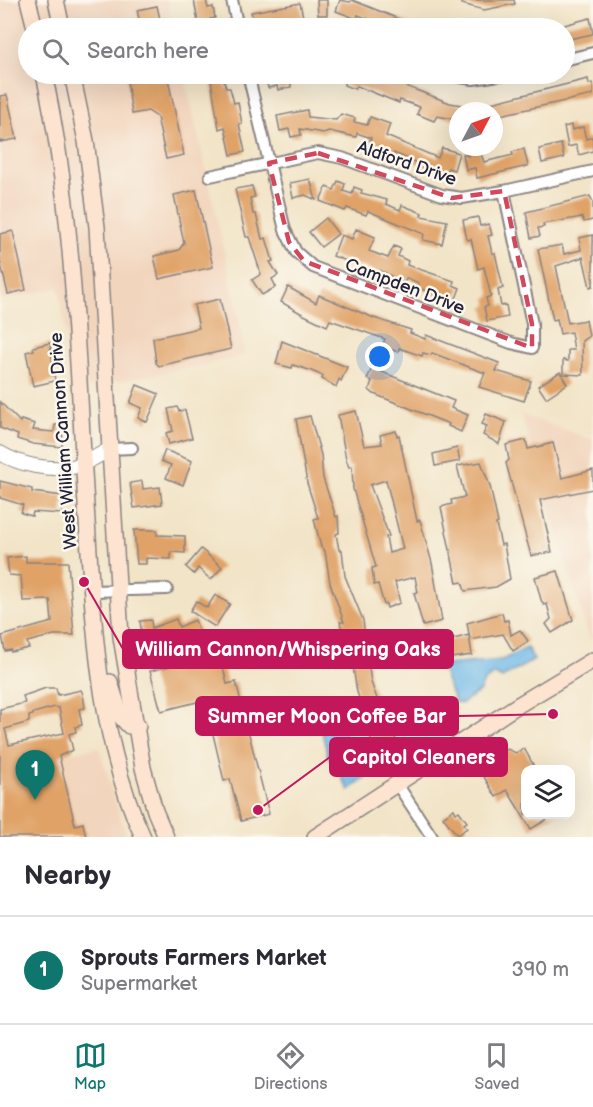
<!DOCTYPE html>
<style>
body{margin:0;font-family:"Balsamiq Sans",sans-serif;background:#f7f7f7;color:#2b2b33}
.controls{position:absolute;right:18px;bottom:18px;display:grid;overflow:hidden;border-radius:12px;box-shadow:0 6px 24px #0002}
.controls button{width:54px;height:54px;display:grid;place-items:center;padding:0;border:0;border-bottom:2px solid #e1e1e2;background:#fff;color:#2b2b33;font:30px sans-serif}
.compass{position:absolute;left:449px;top:102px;width:54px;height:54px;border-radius:50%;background:#fff;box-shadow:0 6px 24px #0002;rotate:49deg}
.you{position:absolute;left:380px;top:357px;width:21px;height:21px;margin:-15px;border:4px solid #fff;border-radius:50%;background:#1a73e8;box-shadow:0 0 0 9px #1a73e833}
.badge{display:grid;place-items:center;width:39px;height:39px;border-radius:50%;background:#0f766e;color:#fff;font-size:20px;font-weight:700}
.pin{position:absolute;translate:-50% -50px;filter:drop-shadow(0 2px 3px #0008)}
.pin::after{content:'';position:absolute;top:32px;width:21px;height:18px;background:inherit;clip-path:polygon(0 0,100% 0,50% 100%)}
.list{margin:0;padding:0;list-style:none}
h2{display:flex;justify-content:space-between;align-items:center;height:78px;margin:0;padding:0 24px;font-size:26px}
h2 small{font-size:20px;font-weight:400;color:#7c7c81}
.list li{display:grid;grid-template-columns:39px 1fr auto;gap:18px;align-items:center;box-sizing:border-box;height:108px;padding:0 24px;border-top:2px solid #e1e1e2}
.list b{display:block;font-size:22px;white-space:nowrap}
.list p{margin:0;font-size:20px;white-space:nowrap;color:#7c7c81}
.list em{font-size:20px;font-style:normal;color:#7c7c81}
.icon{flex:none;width:33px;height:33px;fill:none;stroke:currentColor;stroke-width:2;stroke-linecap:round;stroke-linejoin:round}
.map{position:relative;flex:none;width:593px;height:837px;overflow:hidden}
.search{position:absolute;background:#fff;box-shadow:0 6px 24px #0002;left:18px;right:18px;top:18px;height:66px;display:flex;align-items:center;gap:15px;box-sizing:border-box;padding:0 21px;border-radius:33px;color:#7c7c81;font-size:22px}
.sheet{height:186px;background:#fff}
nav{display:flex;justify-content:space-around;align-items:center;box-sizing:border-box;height:84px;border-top:2px solid #e1e1e2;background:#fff;font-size:16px;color:#7c7c81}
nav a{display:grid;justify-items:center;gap:3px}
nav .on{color:#0f766e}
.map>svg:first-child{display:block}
</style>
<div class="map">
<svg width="593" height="837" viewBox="0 0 593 837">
<rect width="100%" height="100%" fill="#fbf7ec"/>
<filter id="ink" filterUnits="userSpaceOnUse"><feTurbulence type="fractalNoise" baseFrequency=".0167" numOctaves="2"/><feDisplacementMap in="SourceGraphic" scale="12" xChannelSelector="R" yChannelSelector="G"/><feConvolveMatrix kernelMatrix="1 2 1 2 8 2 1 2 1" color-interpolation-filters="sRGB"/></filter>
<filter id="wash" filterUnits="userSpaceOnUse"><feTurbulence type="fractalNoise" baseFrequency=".008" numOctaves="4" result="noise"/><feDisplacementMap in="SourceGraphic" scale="24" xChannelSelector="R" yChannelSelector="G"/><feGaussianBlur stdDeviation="1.35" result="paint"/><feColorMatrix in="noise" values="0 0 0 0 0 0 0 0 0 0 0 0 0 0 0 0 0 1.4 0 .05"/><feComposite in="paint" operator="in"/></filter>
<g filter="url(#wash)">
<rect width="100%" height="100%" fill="#f2e4c7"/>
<g fill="#f2d5bd">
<polygon points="0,0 167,0 174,28 28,28 28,74 184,74 238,312 245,356 71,391 67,336 58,288 0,300"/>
<polygon points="521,414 593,440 593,638 590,640"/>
<polygon points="99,747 126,837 0,837 0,768"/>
</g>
<g fill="#6eb9e7" stroke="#486e91" stroke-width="1.5">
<polygon points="527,648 534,660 502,678 495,674 484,681 480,691 461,704 455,702 443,672 446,665 502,660"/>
<polygon points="339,713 350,752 366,778 349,790 328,756 320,724 328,724 330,718"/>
</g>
<g id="blocks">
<g fill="#e0a266" fill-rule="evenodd">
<polygon points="194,0 206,0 208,8 213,7 215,18 210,19 212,28 199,28"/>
<polygon points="317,0 327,0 327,15 318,15"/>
<polygon points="340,0 350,2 352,0 421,28 392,28 358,15 357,19 336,11"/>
<polygon points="462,0 514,0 515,4 484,10 462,4"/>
<polygon points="300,3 303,17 255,28 251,12"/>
<polygon points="157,6 162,28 141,28 137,10"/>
<polygon points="590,18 593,34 564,40 564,25"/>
<polygon points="126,74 167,74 184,155 166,159 157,117 148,111 132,114"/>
<polygon points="210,74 222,74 226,88 230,88 234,103 238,102 242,124 239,124 245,152 231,155 225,127 219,129"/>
<polygon points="265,74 311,74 312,76 291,81 291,87 278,90 277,86 268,88"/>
<polygon points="346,74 363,74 373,77 374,74 450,103 474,107 473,111 458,111 458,120 437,116 434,121 417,114 420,107 400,100 399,103 357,86 355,89 344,85"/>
<polygon points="588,79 589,84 593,83 593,95 500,115 502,125 494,127 494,111 489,111 487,104"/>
<polygon points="7,95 17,139 0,142 0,96"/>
<polygon points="307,110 308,117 336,120 341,114 355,118 354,122 367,125 370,117 390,124 386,136 438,158 442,148 459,153 454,170 448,168 445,175 394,153 393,155 368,147 371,138 357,133 356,137 329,131 323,133 300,129 301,135 291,137 289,129 280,131 277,116"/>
<polygon points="571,125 572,130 583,127 586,139 593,137 593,151 579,155 576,145 568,147 564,127"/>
<polygon points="561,144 564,158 542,163 539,149"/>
<polygon points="479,148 484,162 513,155 512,152 524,149 528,166 477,178 475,168 466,170 463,154 468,156 467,151"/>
<polygon points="310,179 316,200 305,195 293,198 290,183"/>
<polygon points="338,181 345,184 343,191 352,194 354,187 362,190 361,193 387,200 386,204 400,210 402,205 422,213 421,216 447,221 442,244 423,240 424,234 368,211 366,215 347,208 345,211 320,201 326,187 334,190"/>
<polygon points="252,186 255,197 250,198 253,214 256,214 262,239 266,238 273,261 270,262 278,275 272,279 276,287 262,295 252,280 261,274 249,237 246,237 235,189"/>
<polygon points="196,190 213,267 159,279 154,256 179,250 184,243 174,195"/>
<polygon points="590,196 593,202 593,220 584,222 582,217 543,224 544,227 538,228 540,236 531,238 526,212"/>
<polygon points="478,217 480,226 489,224 492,235 488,236 492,253 495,253 503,288 498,290 501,306 506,305 508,317 487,321 484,307 488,306 486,298 491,296 484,267 478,269 471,239 467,240 463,220"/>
<polygon points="326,218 338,234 321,247 309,232"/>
<polygon points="356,229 375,237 369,251 388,258 394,246 401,249 398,256 408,261 407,265 454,281 453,285 460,288 455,301 418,288 419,283 406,278 404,283 380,270 379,273 333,256 341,235 352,239"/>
<polygon points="13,231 26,290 8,294 0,261 0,234"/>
<polygon points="593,235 593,286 590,287 583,257 556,266 568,323 586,320 589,336 582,341 583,375 563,374 563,360 568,361 568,350 574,350 571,332 560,334 557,319 553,320 538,249 562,245 564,254 581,250 579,238"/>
<polygon points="288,287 316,303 319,295 374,318 411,330 410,333 425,339 426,335 499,363 496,371 531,381 524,401 479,387 485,373 432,353 431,355 423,353 422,356 399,348 398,352 382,346 385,339 330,320 327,326 304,315 281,302"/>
<polygon points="220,299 231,349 159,366 156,363 153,338 199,328 194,305"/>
<polygon points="282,341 347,367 341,381 339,379 336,387 322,379 323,376 309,370 293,365 292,368 276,364"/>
<polygon points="50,343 55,381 33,386 26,352 34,350 33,347"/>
<polygon points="372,368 454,401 451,408 468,415 461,432 448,426 449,424 374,394 369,390 372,381 367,379"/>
<polygon points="560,372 567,384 546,398 538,386"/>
<polygon points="137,385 159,394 147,422 138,418 142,408 130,403"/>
<polygon points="0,402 20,422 21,420 35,424 33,430 54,432 55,425 63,425 62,447 33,444 17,439 18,435 0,428"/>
<polygon points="177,407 179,411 185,410 192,438 169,444 166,433 173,431 168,409"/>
<path d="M356,411L364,446L382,444L380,435L396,431L397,436L399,435L417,521L420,520L432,563L442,621L423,626L414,593L418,592L415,577L395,582L400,603L387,608L386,604L384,605L378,584L374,585L372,568L376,567L353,489L352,466L349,467L346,459L338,415ZM386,480L403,549L389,553L386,537L389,536L370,485Z"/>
<polygon points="486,414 506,422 499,444 483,435 487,426 482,424"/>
<polygon points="310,416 321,455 323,478 336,517 338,516 339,533 336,534 339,550 342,550 345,576 363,620 365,636 362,637 367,653 371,682 388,729 398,742 378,755 366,728 369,727 357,692 351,654 349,655 340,622 344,622 330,583 325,551 321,547 314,519 318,518 307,483 296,419"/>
<polygon points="526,440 528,449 553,443 562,478 593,470 593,489 540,500 552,552 531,556 506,463 509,460 506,445"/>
<polygon points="457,448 460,461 435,466 433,454"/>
<polygon points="165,450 192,461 183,485 166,478 171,465 161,461"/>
<polygon points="481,462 490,486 498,523 496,524 501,545 504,544 510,579 496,587 465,591 462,582 457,583 441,507 452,504 451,500 465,497 457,466"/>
<polygon points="0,481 32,489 32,492 63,496 62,514 33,512 32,516 21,513 23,505 0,498"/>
<polygon points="142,481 143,489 160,487 162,504 134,508 130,483"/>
<polygon points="134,530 157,530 157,535 185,536 185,553 171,552 171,559 146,558 146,564 137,564"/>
<polygon points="201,549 222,567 211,580 198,568 194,574 186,567"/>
<polygon points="26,556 26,562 68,562 74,635 54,635 27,642 29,648 11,652 11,650 5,651 2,636 52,622 50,600 23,601 21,576 9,575 7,558"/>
<polygon points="558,571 573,620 552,633 546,624 551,619 547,604 544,605 541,600 535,577"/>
<polygon points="215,595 230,604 215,627 190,611 196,601 207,608"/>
<polygon points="502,613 504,621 508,620 511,635 520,630 528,641 526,643 513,651 503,634 470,640 467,623"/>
<polygon points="176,619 179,627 195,620 201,636 166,649 166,652 144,654 140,621 151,620 152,628"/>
<polygon points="449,634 450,640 469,635 472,655 430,661 428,649 434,648 432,637"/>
<polygon points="220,654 227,684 236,682 269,814 241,821 230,779 224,781 205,700 161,711 150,671"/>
<path d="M46,688H56L58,695L81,690L83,694L85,708L79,709L82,725L75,727L76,732L69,734L73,750L59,756L75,825L83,823L86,837H0V709L25,703L23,696ZM55,707L59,708L64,733L9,745L5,729L29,722V716L33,715V713Z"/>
<polygon points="524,748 536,770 525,770 525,814 556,814 531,829 507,790 496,797 478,767 507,749 516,753"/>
<polygon points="454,809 456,813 459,811 467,822 464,824 467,828 457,835 443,817"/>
</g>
</g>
</g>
<g filter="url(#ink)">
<use href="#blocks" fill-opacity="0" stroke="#8a8381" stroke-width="1.5"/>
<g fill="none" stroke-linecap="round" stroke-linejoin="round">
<g stroke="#8a8381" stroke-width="14">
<g id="minor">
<polyline points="232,0 238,28"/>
<polyline points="564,60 593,53"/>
<polyline points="248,74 285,230 296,252 313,267 511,343 532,348 532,324 504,191"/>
<polyline points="442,74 473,79 506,74"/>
<polyline points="210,176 318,153 342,158 442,195 462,198 504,191 593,171"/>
<polyline points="110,449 132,448"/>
<polyline points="92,591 167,589"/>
<polyline points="397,784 432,837"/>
</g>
</g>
<g stroke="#8a8381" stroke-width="16">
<path id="tertiary" d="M0,453C20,465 49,471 72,467C85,465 99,455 110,449"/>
</g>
<g stroke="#8a8381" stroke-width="18">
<g id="secondary">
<polyline points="28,0 35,28"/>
<polyline points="56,0 62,28"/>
<path d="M44,74C76,221 77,371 87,521C94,627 98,739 143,837"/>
<polyline points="72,74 86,141 97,227 121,637 143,768 155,811 166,837"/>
<polyline points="110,682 121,717 129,726 138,726"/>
<polyline points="315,837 515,707 593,660"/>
</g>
</g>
<use href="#minor" stroke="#fff" stroke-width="10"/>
<use href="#tertiary" stroke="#fff" stroke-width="14"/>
<use href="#secondary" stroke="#fde4d0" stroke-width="15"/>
</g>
</g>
<path fill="none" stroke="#d1495b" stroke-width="4.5" stroke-dasharray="12 8" stroke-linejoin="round" d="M318,153L452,198L504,191L532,324V348L304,261L289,242L269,163Z"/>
<g text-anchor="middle" stroke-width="5" stroke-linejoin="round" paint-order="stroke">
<g font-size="18" fill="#22223b" stroke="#fbf7ec">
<text transform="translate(407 163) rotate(19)" y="6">Aldford Drive</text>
<text transform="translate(405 286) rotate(21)" y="6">Campden Drive</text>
<text transform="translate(63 441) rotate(-94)" y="6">West William Cannon Drive</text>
</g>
</g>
<path fill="none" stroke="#c2185b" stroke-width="2" d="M84 582L123 649M553 714L458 716M258 810L330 757"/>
<g fill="#c2185b" stroke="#fbf7ec" stroke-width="2">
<circle cx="84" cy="582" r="6"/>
<circle cx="553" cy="714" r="6"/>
<circle cx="258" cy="810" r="6"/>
</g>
<g fill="#c2185b" stroke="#c2185b" stroke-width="2">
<rect x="123" y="630" width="330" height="38" rx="6"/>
<rect x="196" y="697" width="262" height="38" rx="6"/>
<rect x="330" y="738" width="177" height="38" rx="6"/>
</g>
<g font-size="20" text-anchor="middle" font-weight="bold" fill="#fff">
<text x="288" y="656">William Cannon/Whispering Oaks</text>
<text x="327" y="723">Summer Moon Coffee Bar</text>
<text x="419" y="764">Capitol Cleaners</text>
</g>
</svg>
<div class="controls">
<button><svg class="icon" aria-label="layers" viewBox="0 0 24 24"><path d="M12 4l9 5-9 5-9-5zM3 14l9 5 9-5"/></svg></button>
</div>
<svg class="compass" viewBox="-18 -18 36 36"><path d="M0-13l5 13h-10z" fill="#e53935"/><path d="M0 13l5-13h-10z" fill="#7c7c81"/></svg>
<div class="you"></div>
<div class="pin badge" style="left:35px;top:800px">1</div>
<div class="search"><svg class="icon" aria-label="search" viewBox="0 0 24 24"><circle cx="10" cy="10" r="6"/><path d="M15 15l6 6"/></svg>Search here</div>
</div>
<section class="sheet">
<h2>Nearby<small></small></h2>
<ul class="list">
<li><span class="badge">1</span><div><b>Sprouts Farmers Market</b><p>Supermarket</p></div><em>390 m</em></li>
</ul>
</section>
<nav>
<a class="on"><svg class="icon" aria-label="map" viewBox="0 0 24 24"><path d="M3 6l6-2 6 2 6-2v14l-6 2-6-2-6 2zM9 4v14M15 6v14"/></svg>Map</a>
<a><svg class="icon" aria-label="directions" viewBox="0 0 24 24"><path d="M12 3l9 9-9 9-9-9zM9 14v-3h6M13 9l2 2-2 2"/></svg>Directions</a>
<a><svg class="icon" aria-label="saved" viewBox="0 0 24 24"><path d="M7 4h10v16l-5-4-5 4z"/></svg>Saved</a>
</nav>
